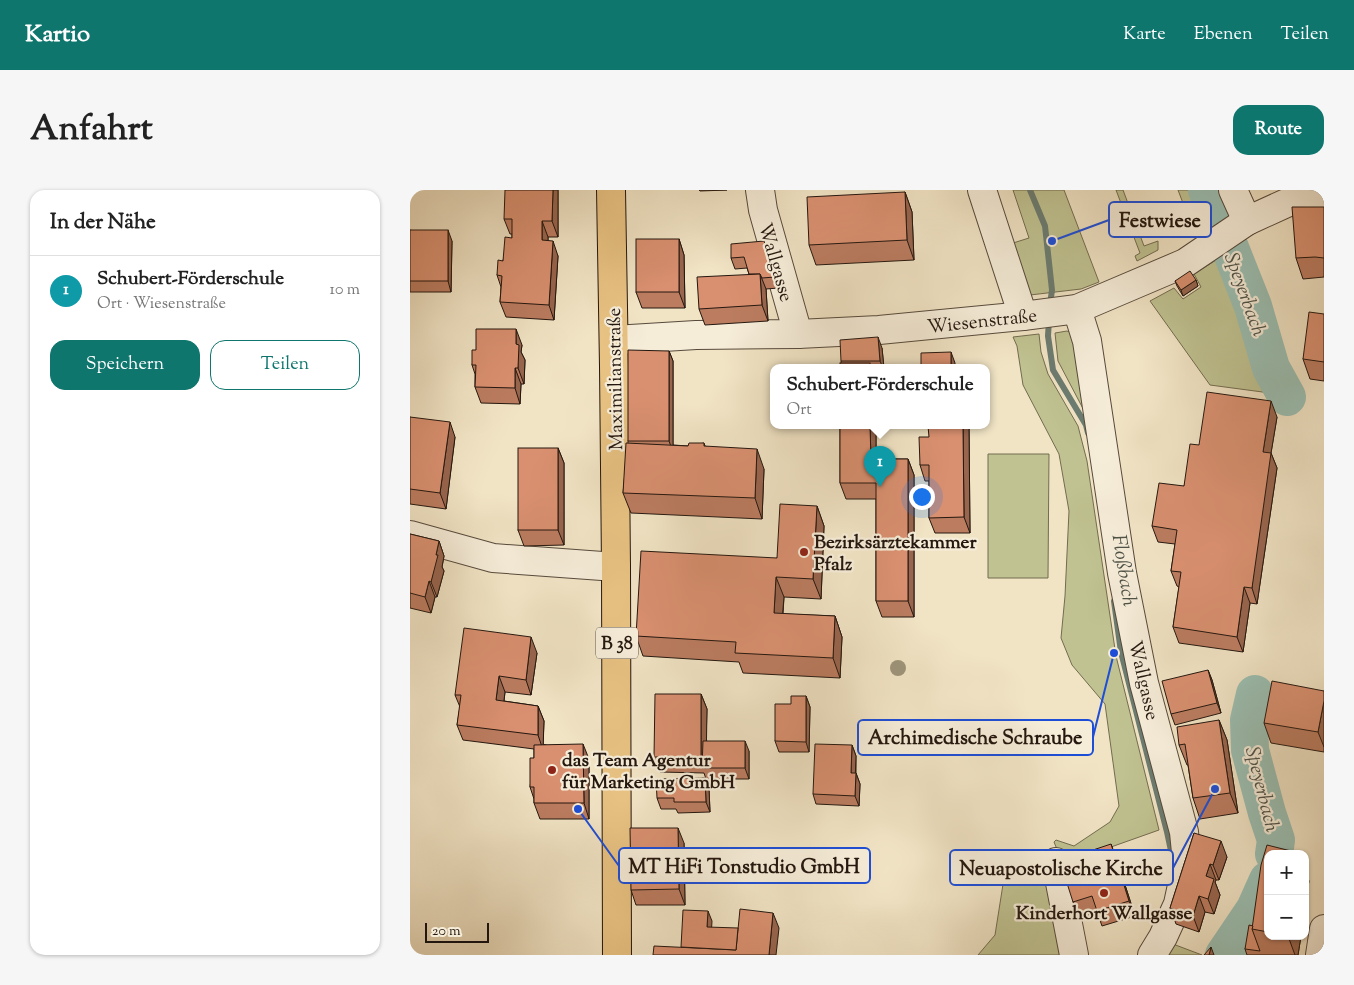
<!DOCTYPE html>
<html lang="de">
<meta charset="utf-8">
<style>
body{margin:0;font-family:"Sorts Mill Goudy",serif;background:#f6f6f6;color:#222}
.controls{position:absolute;right:15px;bottom:15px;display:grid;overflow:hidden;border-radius:10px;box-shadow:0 1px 4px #0004}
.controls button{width:45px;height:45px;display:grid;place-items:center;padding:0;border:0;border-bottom:1px solid #e0e0e0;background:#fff;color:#222;font:25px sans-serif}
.scale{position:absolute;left:15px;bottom:12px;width:64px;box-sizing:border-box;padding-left:5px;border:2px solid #24170f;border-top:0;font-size:14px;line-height:18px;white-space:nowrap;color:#24170f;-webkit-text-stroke:4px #f6edd9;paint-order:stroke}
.you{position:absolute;left:511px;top:306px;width:18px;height:18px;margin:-12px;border:4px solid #fff;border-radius:50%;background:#1a73e8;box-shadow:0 0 0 8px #1a73e833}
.badge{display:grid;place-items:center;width:32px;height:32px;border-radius:50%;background:#0f766e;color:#fff;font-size:16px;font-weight:700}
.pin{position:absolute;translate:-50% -41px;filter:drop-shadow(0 1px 2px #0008)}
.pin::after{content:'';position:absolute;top:26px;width:18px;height:15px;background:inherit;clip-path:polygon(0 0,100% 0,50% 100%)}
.popup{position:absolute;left:360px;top:174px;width:220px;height:65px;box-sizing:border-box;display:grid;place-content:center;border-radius:10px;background:#fff;filter:drop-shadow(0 1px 4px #0005);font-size:16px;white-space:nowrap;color:#767676}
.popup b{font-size:19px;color:#222}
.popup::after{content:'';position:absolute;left:50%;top:100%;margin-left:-10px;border:10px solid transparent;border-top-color:#fff}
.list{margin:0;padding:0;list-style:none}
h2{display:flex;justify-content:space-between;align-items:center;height:65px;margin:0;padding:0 20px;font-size:21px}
h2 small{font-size:16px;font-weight:400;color:#767676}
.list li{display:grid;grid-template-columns:32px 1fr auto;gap:15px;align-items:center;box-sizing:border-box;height:70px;padding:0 20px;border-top:1px solid #e0e0e0}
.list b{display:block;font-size:19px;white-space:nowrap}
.list p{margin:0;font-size:16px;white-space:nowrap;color:#767676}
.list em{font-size:16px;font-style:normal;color:#767676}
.actions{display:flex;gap:10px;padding:15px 20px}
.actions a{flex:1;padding:11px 0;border:1px solid #0f766e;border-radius:15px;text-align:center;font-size:18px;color:#0f766e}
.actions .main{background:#0f766e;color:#fff}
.map{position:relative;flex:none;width:914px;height:765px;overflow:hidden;border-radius:15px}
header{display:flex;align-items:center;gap:30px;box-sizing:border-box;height:70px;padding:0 25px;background:#0f766e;color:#fff}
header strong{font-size:24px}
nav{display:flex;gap:28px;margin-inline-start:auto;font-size:18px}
.intro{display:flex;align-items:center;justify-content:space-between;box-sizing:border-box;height:120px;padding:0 30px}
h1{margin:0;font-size:35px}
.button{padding:12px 22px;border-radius:15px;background:#0f766e;color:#fff;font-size:18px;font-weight:700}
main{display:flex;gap:30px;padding:0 30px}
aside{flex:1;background:#fff;border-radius:15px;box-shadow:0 1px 4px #0004}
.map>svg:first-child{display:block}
</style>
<header>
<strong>Kartio</strong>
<nav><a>Karte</a><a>Ebenen</a><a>Teilen</a></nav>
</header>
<div class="intro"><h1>Anfahrt</h1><a class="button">Route</a></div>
<main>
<aside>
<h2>In der Nähe<small></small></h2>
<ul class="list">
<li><span class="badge" style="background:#0f9aa8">1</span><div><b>Schubert-Förderschule</b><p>Ort · Wiesenstraße</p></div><em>10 m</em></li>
</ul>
<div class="actions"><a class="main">Speichern</a><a>Teilen</a></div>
</aside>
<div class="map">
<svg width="914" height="765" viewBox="0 0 914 765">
<rect width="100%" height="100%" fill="#f1e4c5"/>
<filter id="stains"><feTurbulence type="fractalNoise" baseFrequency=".004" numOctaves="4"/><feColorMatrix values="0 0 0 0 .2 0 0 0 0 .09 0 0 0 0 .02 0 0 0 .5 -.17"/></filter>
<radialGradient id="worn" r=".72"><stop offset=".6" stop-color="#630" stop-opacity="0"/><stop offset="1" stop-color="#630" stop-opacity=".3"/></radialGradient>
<g fill="#c0c291" stroke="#726c50">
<polygon points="603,0 654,0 689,92 671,99 620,105 600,54 619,48"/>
<polygon points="706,0 713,0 734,56 748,51 748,60 727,71 725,66 730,63"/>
<polygon points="768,0 803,0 811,21 782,37"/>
<polygon points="814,65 837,123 860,203 800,195 740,111 764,98 773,109 791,97 784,84"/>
<polygon points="657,141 667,145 679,230 648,171 645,143"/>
<polygon points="629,144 631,162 638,184 668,236 677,271 706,466 749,640 653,674 644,652 646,650 664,656 700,632 709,616 695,514 662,475 651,448 655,406 659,321 649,264 613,195 607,156 603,147"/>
<polygon points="578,264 639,264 638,388 578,388"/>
<polygon points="597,669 637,673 658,765 568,765 585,745"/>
<polygon points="755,751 792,765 747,765"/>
</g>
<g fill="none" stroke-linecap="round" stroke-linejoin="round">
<g stroke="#6b7c71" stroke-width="6">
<polyline points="620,0 635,36 642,100 640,115"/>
<polyline points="639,130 638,146 643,180 676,235 678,243"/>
<polyline points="704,411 711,462 757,642 764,675 763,679"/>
</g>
<g stroke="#9bbfb2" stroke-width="38">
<polyline points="797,0 843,116 861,178 877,207"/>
<polyline points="845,504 839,530 840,560 857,623 866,650 864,664"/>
<polyline points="814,765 845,719 858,690"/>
</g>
<g stroke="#574a3c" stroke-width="30">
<g id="minor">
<polyline points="350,0 353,20 388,144"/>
<polyline points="572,0 613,126"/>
<polyline points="823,0 837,31"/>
<polyline points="667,119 677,151 712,383 734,493 774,642 777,672 768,714 753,747 742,765"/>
<polyline points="204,150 286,145 388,144 469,140 613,126 667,119 775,73 837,31 883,10 914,7"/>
<polyline points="0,345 83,368 206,377"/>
<polyline points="646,672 664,765"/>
<polyline points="910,765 914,739"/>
</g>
</g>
<g stroke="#24170f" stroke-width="30">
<polyline id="major" points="201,0 204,176 206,377 207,765"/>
</g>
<use href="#minor" stroke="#f6edd9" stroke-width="28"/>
<use href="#major" stroke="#e8c282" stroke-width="28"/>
</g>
<circle fill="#9e947a" cx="488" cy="478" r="8"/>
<g fill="#bb7c60" stroke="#24170f">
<polygon points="148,0 148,47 138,47 138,50 148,66 144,130 96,127 90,112 91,97 87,85 102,48 102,44 100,44 94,29"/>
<polygon points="289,0 317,0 290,1"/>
<polygon points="495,2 502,22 504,70 406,75 399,55"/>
<polygon points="914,17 914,87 893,89 886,68"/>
<polygon points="0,40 42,51 41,102 0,102"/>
<polygon points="269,49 274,65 275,118 232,118 226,102"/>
<polygon points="354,51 369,98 356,99 358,131 295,135 289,119 339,84 337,78 325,79 321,68"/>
<polygon points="786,90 788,96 773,106 767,96 765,91"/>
<polygon points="914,124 914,191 900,189 893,169"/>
<polygon points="112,155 111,162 115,170 114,194 111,194 110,214 71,213 65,197 65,184 62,175 66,160"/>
<polygon points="472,158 474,178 430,178 431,173 431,171"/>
<polygon points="259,161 263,171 263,255 278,256 294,253 295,256 354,279 352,329 221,323 213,303 218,253 218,251"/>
<polygon points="0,227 45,247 36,319 0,314"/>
<polygon points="867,227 861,263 867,278 847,414 840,413 833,462 769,453 763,437 769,397 767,396 761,381 765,354 748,352 742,336 774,296 789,255"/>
<polygon points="430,236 466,236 466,269 498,269 504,285 504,427 472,427 466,411 466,309 436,309 430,293"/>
<polygon points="559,236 560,343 525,343 519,328 519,291 515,291 510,275 519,247"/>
<polygon points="148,258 154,273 154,355 114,356 108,340"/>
<polygon points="407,316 414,336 411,409 374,407 373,424 425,426 432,447 430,488 333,483 329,472 233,466 226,446 367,368"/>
<polygon points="0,344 29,351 34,366 32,377 34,381 27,407 25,407 21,423 0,418"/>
<polygon points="127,463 121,505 95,502 94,511 128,516 134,531 133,554 179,569 179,629 130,629 124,613 124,609 120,597 124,568 124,559 53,550 47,535 50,517 45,505"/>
<polygon points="798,480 802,490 811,523 765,535 761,524"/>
<polygon points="914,501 914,562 861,553 854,533"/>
<polygon points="291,504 297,519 296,551 339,561 339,589 296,589 294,583 250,582 244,567"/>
<polygon points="396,506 400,517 399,562 369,562 365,551 381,514"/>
<polygon points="809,530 817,550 828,623 790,629 783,608 778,575 777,575 769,555"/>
<polygon points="442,555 446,566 446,583 450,594 449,616 406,614 403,604"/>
<polygon points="299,599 300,622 268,623 266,619 251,619 247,608"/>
<polygon points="784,643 817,667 809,690 806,690 805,692 810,705 804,724 795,722 789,742 766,734 760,718"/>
<polygon points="274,653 275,715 226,715 221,700"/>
<polygon points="858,664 858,746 891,746 888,765 837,765 835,759 843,736"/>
<polygon points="707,670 725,726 692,736 687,722 669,728 663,712 674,684"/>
</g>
<g fill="#98654e" stroke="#24170f">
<polygon points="143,0 148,0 148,47 142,31"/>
<polygon points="495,2 502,22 504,70 497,50"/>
<polygon points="132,31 138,47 138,65 132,50"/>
<polygon points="38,40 42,51 41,102 38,91"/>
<polygon points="269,49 274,65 275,118 269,102"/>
<polygon points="143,51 148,66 144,130 139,115"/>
<polygon points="350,84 356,99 358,131 352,115"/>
<polygon points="786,90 788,96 773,106 771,100"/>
<polygon points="106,139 112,155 111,162 115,170 114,194 108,178 106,154"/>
<polygon points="468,147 472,158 474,178 473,178 470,171"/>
<polygon points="259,161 263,171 263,262 259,251"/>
<polygon points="541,162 545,173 545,178 541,178"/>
<polygon points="105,178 111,194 110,214 105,198"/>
<polygon points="861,211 867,227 861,263 867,278 847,414 842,398 853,262"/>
<polygon points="40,232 45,247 36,319 30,303"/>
<polygon points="460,236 466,236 466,285 461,269"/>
<polygon points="553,236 559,236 560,343 554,327"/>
<polygon points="148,258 154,273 154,355 148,340"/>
<polygon points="347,259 354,279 352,329 345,308"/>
<polygon points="498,269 504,285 504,427 498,411"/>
<polygon points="407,316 414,336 411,409 403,389"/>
<polygon points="29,351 34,366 32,377 34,381 27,407 21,392 26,365"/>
<polygon points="366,387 374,407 371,443 364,423"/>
<polygon points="19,391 25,407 21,423 15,407"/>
<polygon points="834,397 840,413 833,462 827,447"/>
<polygon points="425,426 432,447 430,488 423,468"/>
<polygon points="121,447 127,463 121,505 116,490"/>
<polygon points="798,480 802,490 811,523 807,513"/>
<polygon points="89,486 95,502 92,526 86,510"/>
<polygon points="291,504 297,519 296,578 295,578 291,567"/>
<polygon points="396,506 400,517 399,562 396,552"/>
<polygon points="914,511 914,557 908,542"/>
<polygon points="128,516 134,531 133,560 128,545"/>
<polygon points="809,530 817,550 828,623 820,603"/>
<polygon points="335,551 339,561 339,589 335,578"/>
<polygon points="173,554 179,569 179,629 174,613"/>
<polygon points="442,555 446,566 445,594 441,583"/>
<polygon points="446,583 450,594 449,616 445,606"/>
<polygon points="295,588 299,599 300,622 296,612"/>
<polygon points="268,638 274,653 275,715 269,699"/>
<polygon points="811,651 817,667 809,690 803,675"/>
<polygon points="701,654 707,670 725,726 719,711"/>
<polygon points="800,674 806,690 805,692 810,705 804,724 798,709 796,686"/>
<polygon points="895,681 899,691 895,715"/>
<polygon points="789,706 795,722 789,742 783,726"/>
<polygon points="298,721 302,731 301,748 297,737"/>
<polygon points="363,723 369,738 366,765 359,765"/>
<polygon points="878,746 891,746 888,765 885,765"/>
<polygon points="801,757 804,765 799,765"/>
</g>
<g fill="#d99070" stroke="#24170f">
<polygon points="95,0 143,0 142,31 132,31 132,50 143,51 139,115 90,112 92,86 87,85 88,70 93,71 95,47 102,48 102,29 94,29"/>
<polygon points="495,2 497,50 399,55 397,7"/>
<polygon points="882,17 914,17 914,68 905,67 886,68"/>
<rect x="0" y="40" width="38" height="51"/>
<rect x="226" y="49" width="43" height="53"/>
<polygon points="354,51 365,87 352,88 350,84 339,84 334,67 321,68 321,54"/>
<polygon points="780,81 786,90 771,100 765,91"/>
<polygon points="350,84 352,115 289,119 287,87"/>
<polygon points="899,122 914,124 914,172 893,169"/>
<polygon points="66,139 106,139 106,154 109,155 108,178 105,178 105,198 65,197 66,175 62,175 62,160 66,160"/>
<polygon points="468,147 470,171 431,171 430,150"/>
<polygon points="218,160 259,161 259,251 218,251"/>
<polygon points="541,162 541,178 511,178 511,163"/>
<rect x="430" y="173" width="30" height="5"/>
<polygon points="797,202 861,211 853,262 861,263 842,398 834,397 827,447 763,437 771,382 761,381 767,340 742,336 749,293 774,296 780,254 789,255"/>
<polygon points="0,227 40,232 30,303 0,299"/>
<polygon points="430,236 460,236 461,269 498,269 498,411 466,411 466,293 430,293"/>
<polygon points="518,236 553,236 554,327 519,328 519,275 510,275 509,247 519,247"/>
<polygon points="216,253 278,256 279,253 294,253 294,256 347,259 345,308 213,303"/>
<rect x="108" y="258" width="40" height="82"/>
<polygon points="370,314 407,316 403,389 366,387 364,423 425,426 423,468 325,463 326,452 226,446 231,361 367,368"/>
<polygon points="0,344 29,351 26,365 28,365 21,392 19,391 15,407 0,403"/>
<polygon points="54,438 121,447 116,490 89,486 86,510 128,516 128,545 47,535 51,505 45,505"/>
<polygon points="798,480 807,513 761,524 752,491"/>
<polygon points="862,491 914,501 914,511 908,542 854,533"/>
<polygon points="245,504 291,504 291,567 244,567"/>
<polygon points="381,506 396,506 396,552 365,551 365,514 381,514"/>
<polygon points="809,530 820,603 783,608 775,554 769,555 767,537"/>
<polygon points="293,551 335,551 335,578 292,578"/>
<polygon points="173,554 174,613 124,613 124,597 120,597 120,568 124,568 124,555"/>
<polygon points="405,554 442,555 441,583 446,583 445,606 403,604"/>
<polygon points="295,588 296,612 264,612 264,608 247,608 246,589"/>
<polygon points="220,638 268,638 269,699 221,700"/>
<polygon points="784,643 811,651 803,675 800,674 796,686 804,689 798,709 789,706 783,726 760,718"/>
<polygon points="701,654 719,711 687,721 682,706 663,712 656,690 674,684 668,665"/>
<polygon points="857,655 889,663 889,664 858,664 858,742 842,739 851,675"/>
<polygon points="330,719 363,723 359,765 243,765 244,756 326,760"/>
<polygon points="273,720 298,721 297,737 328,738 326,760 271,757"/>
<polygon points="839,735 843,736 842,739 850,761 835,759"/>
<polygon points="801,757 799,765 794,765"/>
</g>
<g fill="#8f2418" stroke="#f6edd9" stroke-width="2">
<circle cx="394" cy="362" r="5"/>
<circle cx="142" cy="580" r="5"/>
<circle cx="694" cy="703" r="5"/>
</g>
<g text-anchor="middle" stroke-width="4.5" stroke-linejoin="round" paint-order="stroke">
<rect fill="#f6edd9" stroke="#63574c" stroke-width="1" x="186" y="437.5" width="42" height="31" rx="4"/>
<g font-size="18" font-weight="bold" fill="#24170f">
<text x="207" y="459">B 38</text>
</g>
<g font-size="19" fill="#24170f" stroke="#f6edd9">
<text transform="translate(367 72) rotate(74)" y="7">Wallgasse</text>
<text transform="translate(572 130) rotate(-6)" y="7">Wiesenstraße</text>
<text transform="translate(204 189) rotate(-91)" y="7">Maximilianstraße</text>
<text transform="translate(735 490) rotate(77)" y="7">Wallgasse</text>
</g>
<g font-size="19" font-weight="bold" fill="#24170f" stroke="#f6edd9" text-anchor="start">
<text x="404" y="358">Bezirksärztekammer<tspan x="404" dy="22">Pfalz</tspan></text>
<text x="152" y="576">das Team Agentur<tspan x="152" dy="22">für Marketing GmbH</tspan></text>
<text x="694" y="729" text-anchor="middle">Kinderhort Wallgasse</text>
</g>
<g font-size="20" font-style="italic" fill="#4e5248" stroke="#f6edd9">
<text transform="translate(836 104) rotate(70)" y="7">Speyerbach</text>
<text transform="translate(715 380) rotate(81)" y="7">Floßbach</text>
<text transform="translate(853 599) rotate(76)" y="7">Speyerbach</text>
</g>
</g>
<path fill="none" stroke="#1d4ed8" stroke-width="2" d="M642 51L699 30M704 463L683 547M168 619L209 676M805 599L763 678"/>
<g fill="#1d4ed8" stroke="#f6edd9" stroke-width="2">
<circle cx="642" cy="51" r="5"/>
<circle cx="704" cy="463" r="5"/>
<circle cx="168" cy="619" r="5"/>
<circle cx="805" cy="599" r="5"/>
</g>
<g fill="#f6edd9" stroke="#1d4ed8" stroke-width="2">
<rect x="699" y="12" width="102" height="35" rx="5"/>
<rect x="448" y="530" width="235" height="35" rx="5"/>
<rect x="209" y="658" width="251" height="35" rx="5"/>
<rect x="540" y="660" width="223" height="35" rx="5"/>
</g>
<g font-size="20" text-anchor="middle" font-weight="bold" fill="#24170f">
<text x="750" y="37">Festwiese</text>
<text x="565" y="554">Archimedische Schraube</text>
<text x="334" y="683">MT HiFi Tonstudio GmbH</text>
<text x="651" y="685">Neuapostolische Kirche</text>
</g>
<rect width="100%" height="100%" filter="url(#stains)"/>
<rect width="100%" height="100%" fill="url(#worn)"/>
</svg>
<div class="controls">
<button>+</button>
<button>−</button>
</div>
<div class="scale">20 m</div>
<div class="you"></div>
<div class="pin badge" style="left:470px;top:297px;background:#0f9aa8">1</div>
<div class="popup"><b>Schubert-Förderschule</b>Ort</div>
</div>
</main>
